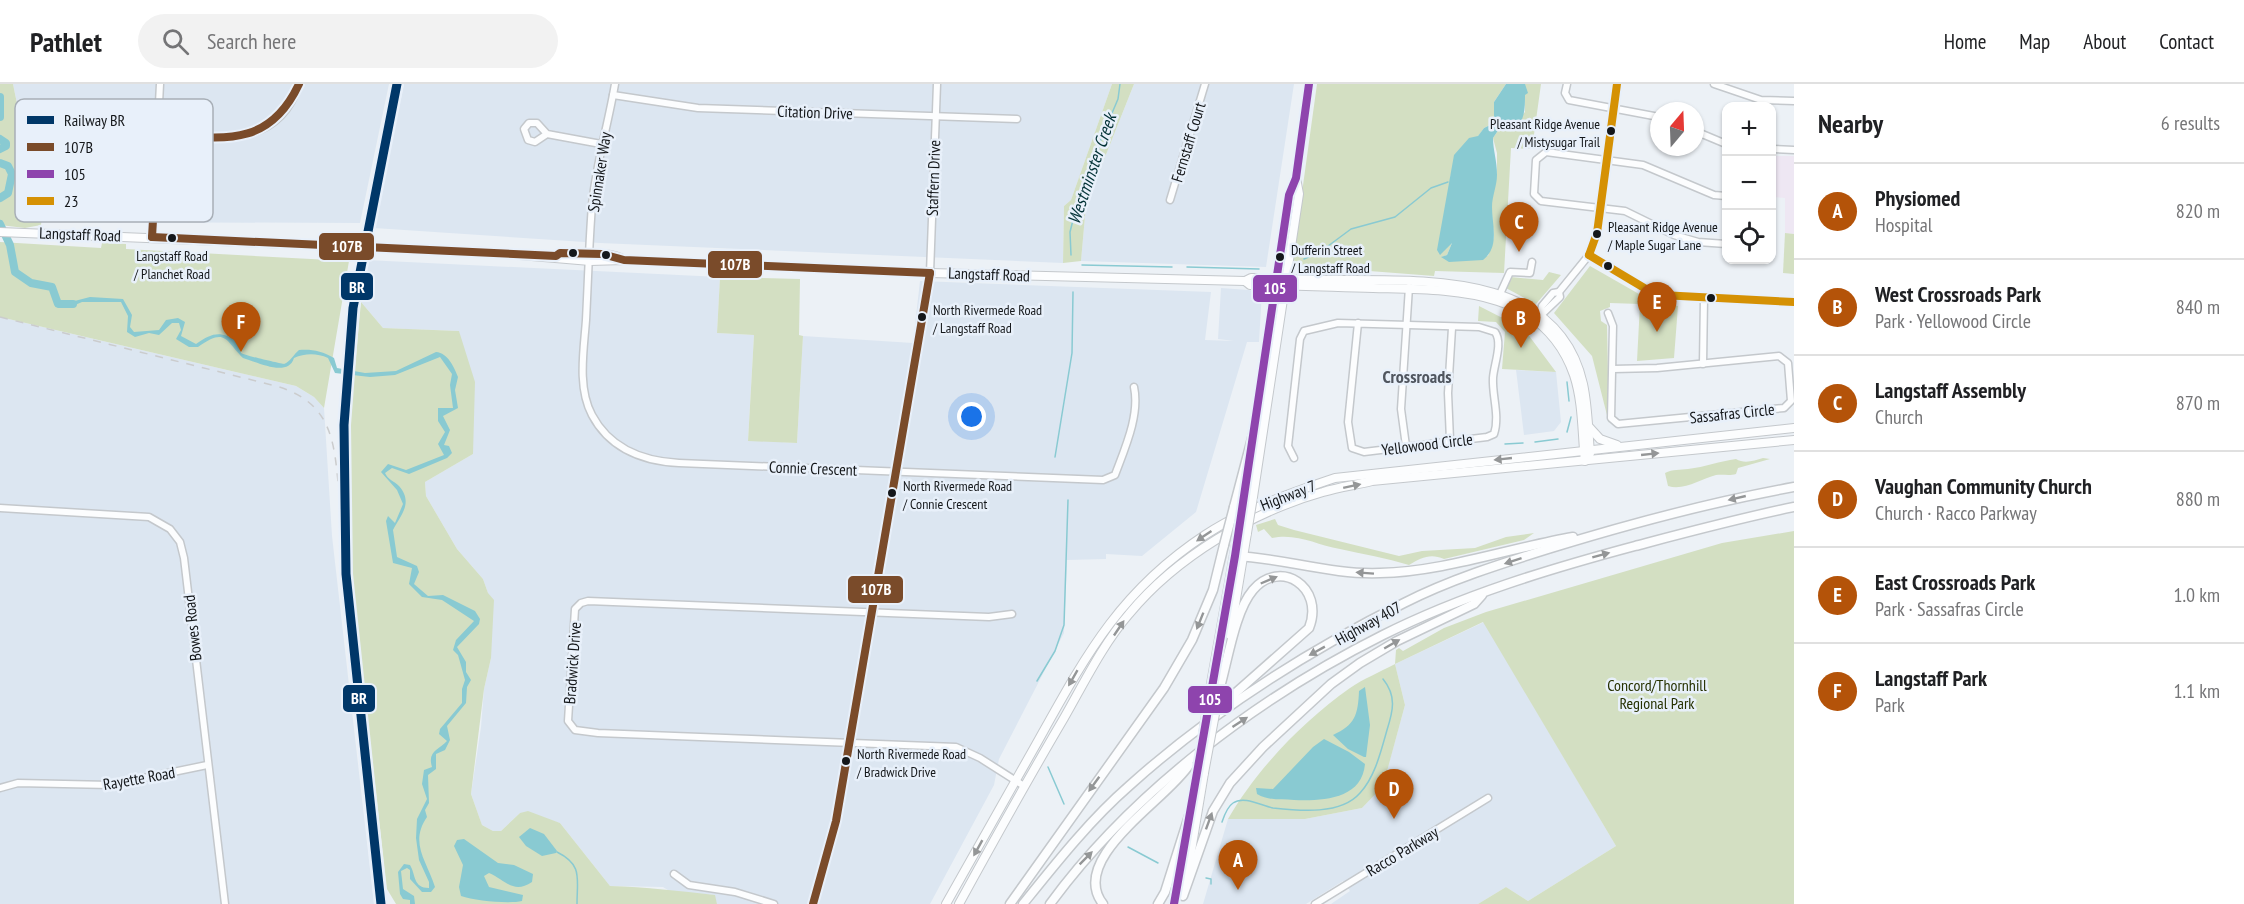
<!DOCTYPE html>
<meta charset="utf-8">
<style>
body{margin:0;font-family:"PT Sans Narrow",sans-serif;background:#f2f2f2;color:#202124}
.controls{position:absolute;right:18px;top:18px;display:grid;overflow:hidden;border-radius:12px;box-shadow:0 2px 4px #0004}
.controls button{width:54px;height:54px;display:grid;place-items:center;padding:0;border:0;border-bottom:2px solid #e0e0e0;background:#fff;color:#202124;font:30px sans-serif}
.compass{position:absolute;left:1650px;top:18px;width:54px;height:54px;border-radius:50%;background:#fff;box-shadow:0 2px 4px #0004;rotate:19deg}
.you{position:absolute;left:972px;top:333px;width:21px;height:21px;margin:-15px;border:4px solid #fff;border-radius:50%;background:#1a73e8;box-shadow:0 0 0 9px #1a73e833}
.badge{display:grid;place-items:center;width:39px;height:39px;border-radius:50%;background:#b45309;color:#fff;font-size:20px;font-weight:700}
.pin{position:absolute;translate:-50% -50px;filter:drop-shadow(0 2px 3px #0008)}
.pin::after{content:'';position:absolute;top:32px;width:21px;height:18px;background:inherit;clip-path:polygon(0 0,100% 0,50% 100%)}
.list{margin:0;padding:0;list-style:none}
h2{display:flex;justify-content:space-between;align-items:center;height:78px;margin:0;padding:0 24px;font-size:26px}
h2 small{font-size:20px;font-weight:400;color:#757577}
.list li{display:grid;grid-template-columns:39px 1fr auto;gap:18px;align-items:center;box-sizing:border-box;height:96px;padding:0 24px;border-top:2px solid #e0e0e0}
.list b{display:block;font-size:22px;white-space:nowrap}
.list p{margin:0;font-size:20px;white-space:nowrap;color:#757577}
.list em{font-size:20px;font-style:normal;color:#757577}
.icon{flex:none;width:33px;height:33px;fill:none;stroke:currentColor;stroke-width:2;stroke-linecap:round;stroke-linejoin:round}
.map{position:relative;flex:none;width:1794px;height:820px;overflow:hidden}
header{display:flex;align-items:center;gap:36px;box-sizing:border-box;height:84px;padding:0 30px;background:#fff;border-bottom:2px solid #e0e0e0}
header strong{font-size:28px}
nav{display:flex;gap:33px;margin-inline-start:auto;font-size:21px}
.search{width:420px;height:54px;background:#f2f2f2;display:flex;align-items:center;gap:15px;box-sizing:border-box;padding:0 21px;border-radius:33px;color:#757577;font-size:22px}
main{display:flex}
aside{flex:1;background:#fff}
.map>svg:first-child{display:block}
</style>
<header>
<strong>Pathlet</strong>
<div class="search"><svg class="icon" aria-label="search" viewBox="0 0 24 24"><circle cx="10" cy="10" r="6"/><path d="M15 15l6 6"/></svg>Search here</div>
<nav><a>Home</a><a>Map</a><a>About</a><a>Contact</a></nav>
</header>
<main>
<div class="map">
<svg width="1794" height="820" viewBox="0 0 1794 820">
<rect width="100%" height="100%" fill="#ecf1f6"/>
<g fill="#dce6f1">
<polygon points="13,0 389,0 360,139 81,138 35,109 21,73 20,34"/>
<polygon points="404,0 1112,0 1071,116 1064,122 1063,179 600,159 374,144"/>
<polygon points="1134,0 1294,0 1266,183 1081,177 1086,121"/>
<polygon points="366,176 720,193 717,249 754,251 748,356 797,359 803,252 913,259 920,197 1211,208 1205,256 1234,257 1218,255 1221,204 1262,207 1259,258 1247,258 1196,428 1142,472 1106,470 1106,475 1067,476 1064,549 999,675 994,701 930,820 717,820 714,811 671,808 663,803 610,802 560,739 520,729 501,747 493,747 482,741 471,710 481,643 484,605 491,574 488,509 483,495 457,465 426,412 425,398 473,370 459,247 383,244 361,218"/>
<polygon points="0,233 296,302 314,313 324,324 332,452 374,820 0,820"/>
<polygon points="1516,286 1556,288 1561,338 1554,347 1524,351"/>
<polygon points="1484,538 1616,762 1528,817 1506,803 1478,820 1331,820 1350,807 1343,797 1306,820 1203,820 1228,735 1305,735 1362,724 1383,701 1405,621 1395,580"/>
</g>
<polygon fill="#eee7f3" points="1775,72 1794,72 1794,150 1785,149 1785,114 1773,113"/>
<g fill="#d3dfc2">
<path d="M0,0H13C15,11 18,22 19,32C23,59 17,98 44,114L41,141L25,144L0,141Z"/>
<polygon points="1112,0 1134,0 1086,121 1081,177 1063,179 1064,122 1071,116"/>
<polygon points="1317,0 1506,0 1494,18 1494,39 1484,44 1451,90 1442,149 1449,161 1452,159 1447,171 1442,173 1488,172 1494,153 1491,120 1497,89 1497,69 1493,54 1501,42 1510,45 1525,28 1525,0 1541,0 1532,65 1511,64 1504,189 1435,187 1434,192 1292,181"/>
<polygon points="1785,149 1794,150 1794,190 1783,189"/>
<polygon points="0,158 101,164 102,159 126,160 126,165 349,177 324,324 314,313 296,302 0,233"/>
<polygon points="1590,182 1653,218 1678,222 1674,274 1637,277 1640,220 1610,219 1610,223 1600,227 1601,237 1607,241 1609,339 1592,272 1554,229"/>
<polygon points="1549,188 1561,191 1536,220 1504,203 1510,193 1543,196"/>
<polygon points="720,193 800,195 799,251 803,252 797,359 748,357 754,251 717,249"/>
<path d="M361,218L383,244L459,247L475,298L473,370L425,398L426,412L457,465L483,495L488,509L494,516L491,574L484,605L471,710L482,741L493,747H501L520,729L528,727L560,739L610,802C647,803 679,807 715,811L717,820H396L387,805L346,446V380Z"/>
<polygon points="1479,222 1524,245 1556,288 1502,285 1505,248 1496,238 1478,237"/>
<path d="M1763,374L1770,375L1738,384L1736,390C1729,392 1723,390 1716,391C1701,395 1684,407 1668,402L1665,389C1673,385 1680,386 1688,385C1705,383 1720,377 1736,375C1744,380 1754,377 1763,374Z"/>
<path d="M1275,435L1278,441L1294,446L1399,472L1422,467L1475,464L1506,453L1534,449L1524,456L1444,475C1430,469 1421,474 1409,481C1386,474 1363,470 1340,465C1316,461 1298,449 1272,454L1264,445L1258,448L1256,441Z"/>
<path d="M1794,447V820H1478L1506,803L1528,817L1616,762L1483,538L1395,580L1405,621L1383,702L1362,724L1305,735H1228C1257,685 1302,638 1350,604C1363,595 1380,588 1395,580L1396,566L1399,564L1403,567L1444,544L1486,528L1722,459Z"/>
</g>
<g fill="#89cad2">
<path d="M1506,0H1525L1528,9L1525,11C1525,25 1525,37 1514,45L1501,42L1493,54C1493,66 1497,77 1497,91C1497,102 1492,112 1492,123C1492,141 1500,163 1483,176L1449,178L1441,173L1447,171L1452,159L1440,171L1437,166L1454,71L1469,54L1478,52L1484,44L1494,39V18Z"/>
<path d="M90,213L123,215L132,231L130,243L134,248L159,246L166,236L178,234L185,238L181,252L196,260C213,248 220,247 238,257L241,269C243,271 282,280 284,280C290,278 294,270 299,266C312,265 322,267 334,274L337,284L365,289L396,287L436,268C448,269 454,283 458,293L455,306L458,324L443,332L450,346L444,361L449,362L452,369L447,374L409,390L392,384L385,389C388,396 394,397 399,402C414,419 400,432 393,446L397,473L417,482L419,488L414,500L428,512L443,511L475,527L480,535L479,540L457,563L466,578V588L471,596L467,603L466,619L447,642L450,656L445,666L436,670V685L428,691L429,719L425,726L427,733C409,759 427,777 435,803L431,808H422L410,795V786L407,784L401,787L403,805L414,812L415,820H410V816L403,815L400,810L398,788L404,780L410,781C416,791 413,804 429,804V798L419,776L416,754L417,735L427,715L422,700L424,686L432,683C427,667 439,666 447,657L439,650L440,645L462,619V605L465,596L458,571L453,566L456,556L474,537L442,516L422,513L409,500L412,484L393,479L386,437L388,432L395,439L403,420L397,406L381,388L388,380L406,386L444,371L438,360L445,348L438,337V324H453L450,301L452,290L440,273L395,291L370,293L335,289L328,274C317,269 305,269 294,274C288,294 257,278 243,274C225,256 226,243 198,263H189L176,255L181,246L179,239H172L159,251L149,249L135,253L127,248L128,232L121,218H82L68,224L63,220Z"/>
<path d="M1365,603L1370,641L1366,673H1364L1348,665L1333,651C1355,641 1358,631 1359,607Z"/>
<path d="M1324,655L1349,668L1365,680C1362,716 1321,717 1294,716C1281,715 1269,717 1257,710L1256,704L1273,705L1313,663Z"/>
<polygon points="530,744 544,750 557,767 556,769 542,772 526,762 519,753"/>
<path d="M464,755L498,779L514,781L533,790L532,798C513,811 504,795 489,789L484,792L489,803L523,811L522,817C510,820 475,817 461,812L459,803L463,781L454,762L457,756Z"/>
</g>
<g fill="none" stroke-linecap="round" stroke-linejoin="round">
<g stroke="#89cad2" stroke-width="1.5">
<polyline points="1071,171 1070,148 1079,112 1093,88 1101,55 1118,15 1120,0"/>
<polyline points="1304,175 1320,168 1351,145 1395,133 1431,104 1448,98"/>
<polyline points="1082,181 1172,183"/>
<polyline points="1187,183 1259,185"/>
<polyline points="1567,298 1569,317"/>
<polyline points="1567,348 1571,333"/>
<polyline points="1535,358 1558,355"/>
<polyline points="1505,360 1523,359"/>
<polyline points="1055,373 1072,269 1073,208"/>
<polyline points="1037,597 1055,567 1064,541 1068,416"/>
<polyline points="1048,683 1064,720"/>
<path d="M1222,738C1224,732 1227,723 1233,719C1244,711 1262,722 1273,724C1300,727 1341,731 1360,709C1375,693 1381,667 1387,646C1393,627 1397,612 1383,595"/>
<polyline points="1128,763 1158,779"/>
<path d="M557,768C583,781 577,794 577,820"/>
<polyline points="1206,794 1211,795 1211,800"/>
</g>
<g stroke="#89cad2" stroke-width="8">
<polyline points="0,13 0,33"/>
<polyline points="0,55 6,59 6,62 0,65"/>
<polyline points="0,79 8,82 12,90 8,109 0,114"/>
<polyline points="0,140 10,161 15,188 31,199 52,203 58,220 73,220"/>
</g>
<g stroke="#c4c8cc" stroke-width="9">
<g id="minor">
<path d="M615,0C608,41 596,80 592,121C589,159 588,198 586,236C584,265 577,303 592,331C610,365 642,377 679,379L1103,396L1115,391C1125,364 1140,331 1134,303"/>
<polyline points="1567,0 1565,9 1569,16 1659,33"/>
<polyline points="1714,0 1761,16 1794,17"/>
<polyline points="613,11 698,24 1017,35"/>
<polyline points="1695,47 1726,60"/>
<path d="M158,50C213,52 277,68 299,0"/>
<polyline points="547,50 535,58 528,56 524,45 529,39 537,39 547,50 601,60"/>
<polyline points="1772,65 1794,66"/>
<polyline points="1726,112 1714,111 1643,81 1546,68 1536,76 1534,110 1541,117 1625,127 1674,151 1698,158 1726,160"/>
<polyline points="1170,116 1205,0"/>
<polyline points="152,153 160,0"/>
<polyline points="1589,171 1651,208 1661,211 1794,218"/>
<polyline points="1500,210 1510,188 1530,189 1532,178"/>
<polyline points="1608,229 1613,242 1611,334 1618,340 1784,324 1791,317 1788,279 1779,272 1657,284 1613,285"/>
<polyline points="1540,231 1542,222 1553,209 1559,208"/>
<polyline points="1538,234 1560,213 1559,208 1589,171 1597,149 1617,0"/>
<polyline points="1703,280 1704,214"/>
<polyline points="1450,356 1448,309 1452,244"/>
<polyline points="1406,362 1401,325 1409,203"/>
<path d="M1294,374L1288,362L1300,255L1304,247L1338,239L1479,243L1495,248C1503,259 1494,280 1493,294C1492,312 1500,332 1494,350L1487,353L1364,368L1352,364L1348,338L1358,239"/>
<polyline points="0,424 149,433 170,445 180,458 184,474 225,820"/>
<polyline points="1012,530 989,533 588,517 581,519 575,525 568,637 575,646 598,649 956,663 980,674 1024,702"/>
<polyline points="0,704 18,699 110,701 207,681"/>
<polyline points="674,790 689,801 735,808 774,820"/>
<polyline points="813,820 836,737 930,189 937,0"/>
<polyline points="1315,820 1488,714"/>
</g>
</g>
<g stroke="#c4c8cc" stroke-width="10">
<g id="major">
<path d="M0,148L483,168L590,177L624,176L930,189L1245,197L1250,201C1291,201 1332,203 1373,204C1450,206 1543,202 1574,291C1583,318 1582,349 1585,377"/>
<path d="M556,172L560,169C575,170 612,167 624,176"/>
<path d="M1245,197L1251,194H1276C1375,204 1553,167 1583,300C1588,323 1588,346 1590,369"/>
<polyline points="1589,343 1600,355 1617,361"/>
<polyline points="1253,353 1289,111 1296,96"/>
<polyline points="1253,413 1299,110 1296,94 1309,0"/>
<polyline points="1243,418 1250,376"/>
<polyline points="1230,551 1247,449"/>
<polyline points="1209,611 1237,454"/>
<polyline points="1189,734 1196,697"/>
<polyline points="1186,797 1204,689"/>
<path d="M946,820C977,766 1007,711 1038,657C1086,571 1120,507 1205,451C1245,425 1290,409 1335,394L1794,344"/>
<path d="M959,820C993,758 1028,695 1064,634C1084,599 1103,560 1129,530C1176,473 1252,428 1323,408C1339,403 1356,401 1372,397L1794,356"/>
<polyline points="1174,820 1186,752"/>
</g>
</g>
<g stroke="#c4c8cc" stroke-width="11">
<g id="highway">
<polyline points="1234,423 1254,347"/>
<path d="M1235,472C1283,474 1331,491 1380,489C1442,488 1510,464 1573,453"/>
<path d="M1214,628L1309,544C1325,503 1280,474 1253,506C1235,527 1228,575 1220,603"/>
<polyline points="1183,812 1213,727 1230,699 1263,663 1331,600 1360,579 1397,557 1474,520 1482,511"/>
<polyline points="1010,820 1164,604 1192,556 1213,506 1224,461"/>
<path d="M1023,820C1056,779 1090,736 1129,702C1211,628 1306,568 1404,519C1449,496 1500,480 1548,465C1629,440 1711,418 1794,403"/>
<path d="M1050,820C1132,708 1259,613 1383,551C1463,511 1549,485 1635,462C1688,448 1740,434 1794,423"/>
<path d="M1103,820C1067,774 1168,715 1189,681"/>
<polyline points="1158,820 1165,808 1190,729"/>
</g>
</g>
<use href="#minor" stroke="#fcfdfe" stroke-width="6"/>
<use href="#major" stroke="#fcfdfe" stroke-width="8"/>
<use href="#highway" stroke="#fcfdfe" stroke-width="8"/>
<path stroke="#cbcccd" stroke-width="1.5" stroke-dasharray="8 8" stroke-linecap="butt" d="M0,233L276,302C337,320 334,364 340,418"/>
<g stroke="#c4c8cc" stroke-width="10" stroke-linecap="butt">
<g id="major-bridge">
<polyline points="1247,449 1253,413"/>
<polyline points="1237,454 1243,418"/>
<polyline points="1204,689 1220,603"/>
<polyline points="1196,697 1209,611"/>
</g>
</g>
<g stroke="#c4c8cc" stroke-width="11" stroke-linecap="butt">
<polyline id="highway-bridge" points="1224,461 1234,423"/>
</g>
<use href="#major-bridge" stroke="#fcfdfe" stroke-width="8"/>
<use href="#highway-bridge" stroke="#fcfdfe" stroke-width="8"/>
<g stroke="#e8f0fa" stroke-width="12">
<g id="bus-1">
<path d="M158,50C220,54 268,66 299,0"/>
<polyline points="152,153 556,172 560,169 602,170 624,176 930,189"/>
<polyline points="152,153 158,50"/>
<polyline points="813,820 836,737 930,189"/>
</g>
</g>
<g stroke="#e8f0fa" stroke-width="12">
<polyline id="bus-2" points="1174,820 1235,472 1289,111 1296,94 1309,0"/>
</g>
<g stroke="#e8f0fa" stroke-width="12">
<g id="bus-3">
<polyline points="1589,171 1651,208 1661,211 1794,218"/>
<polyline points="1589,171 1597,149 1617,0"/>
</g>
</g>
<use href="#bus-1" stroke="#7a4b2a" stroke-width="8"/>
<use href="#bus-2" stroke="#8e44ad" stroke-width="8"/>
<use href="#bus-3" stroke="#d59104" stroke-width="8"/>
<g stroke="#e8f0fa" stroke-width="14">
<polyline id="rail-1" points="381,820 346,490 344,341 353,224 397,0"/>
</g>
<use href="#rail-1" stroke="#003768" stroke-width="9"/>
</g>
<defs><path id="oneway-solid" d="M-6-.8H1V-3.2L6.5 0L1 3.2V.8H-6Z" transform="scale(1.5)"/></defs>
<g fill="#949697">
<use href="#oneway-solid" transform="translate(1650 370) rotate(-6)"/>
<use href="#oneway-solid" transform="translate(1503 375) rotate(174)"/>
<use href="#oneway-solid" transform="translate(1352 402) rotate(-12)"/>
<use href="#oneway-solid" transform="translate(1737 414) rotate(167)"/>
<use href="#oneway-solid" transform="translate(1204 452) rotate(146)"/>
<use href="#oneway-solid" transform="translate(1601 471) rotate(-15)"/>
<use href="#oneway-solid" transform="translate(1513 477) rotate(162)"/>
<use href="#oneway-solid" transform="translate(1365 489) rotate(-176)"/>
<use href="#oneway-solid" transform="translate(1269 496) rotate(-23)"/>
<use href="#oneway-solid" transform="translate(1200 537) rotate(112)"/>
<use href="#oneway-solid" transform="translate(1119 544) rotate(-56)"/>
<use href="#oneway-solid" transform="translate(1392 560) rotate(-30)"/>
<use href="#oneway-solid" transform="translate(1317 567) rotate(151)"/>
<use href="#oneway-solid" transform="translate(1073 594) rotate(120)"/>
<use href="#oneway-solid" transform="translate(1240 638) rotate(-33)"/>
<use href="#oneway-solid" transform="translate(1094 700) rotate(126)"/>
<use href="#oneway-solid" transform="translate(1209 737) rotate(-70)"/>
<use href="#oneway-solid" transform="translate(978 764) rotate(119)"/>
<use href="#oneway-solid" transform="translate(1086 774) rotate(-45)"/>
</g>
<g fill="#14171a" stroke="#e8f0fa" stroke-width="2">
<circle cx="1611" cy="47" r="5"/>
<circle cx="1597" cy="150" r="5"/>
<circle cx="172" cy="154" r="5"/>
<circle cx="573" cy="169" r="5"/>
<circle cx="606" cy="171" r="5"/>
<circle cx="1280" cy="173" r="5"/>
<circle cx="1608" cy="182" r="5"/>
<circle cx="1711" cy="214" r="5"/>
<circle cx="922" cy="233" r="5"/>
<circle cx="892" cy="409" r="5"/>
<circle cx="846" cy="677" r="5"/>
</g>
<g text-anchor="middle" stroke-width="5" stroke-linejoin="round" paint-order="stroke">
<g font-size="14" fill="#14171a" stroke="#e8f0fa" text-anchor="start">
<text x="1600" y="45" text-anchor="end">Pleasant Ridge Avenue<tspan x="1600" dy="18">/ Mistysugar Trail</tspan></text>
<text x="1608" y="148">Pleasant Ridge Avenue<tspan x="1608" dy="18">/ Maple Sugar Lane</tspan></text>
<text x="1291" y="171">Dufferin Street<tspan x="1291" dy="18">/ Langstaff Road</tspan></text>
<text x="172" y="177" text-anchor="middle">Langstaff Road<tspan x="172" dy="18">/ Planchet Road</tspan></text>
<text x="933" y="231">North Rivermede Road<tspan x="933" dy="18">/ Langstaff Road</tspan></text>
<text x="903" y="407">North Rivermede Road<tspan x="903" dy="18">/ Connie Crescent</tspan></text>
<text x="857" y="675">North Rivermede Road<tspan x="857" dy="18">/ Bradwick Drive</tspan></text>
</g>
<g font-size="16" fill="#14171a" stroke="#e8f0fa">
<text transform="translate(815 28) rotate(2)" y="6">Citation Drive</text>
<text transform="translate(1188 58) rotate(-73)" y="6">Fernstaff Court</text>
<text transform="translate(599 88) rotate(-81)" y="6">Spinnaker Way</text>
<text transform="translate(933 94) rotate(-88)" y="6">Staffern Drive</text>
<text transform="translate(80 150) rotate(2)" y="6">Langstaff Road</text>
<text transform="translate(989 190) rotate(2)" y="6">Langstaff Road</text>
<text transform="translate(1732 329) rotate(-6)" y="6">Sassafras Circle</text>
<text transform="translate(1427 360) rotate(-7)" y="6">Yellowood Circle</text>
<text transform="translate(813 384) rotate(2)" y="6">Connie Crescent</text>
<text transform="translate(1288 411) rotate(-21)" y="6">Highway 7</text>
<text transform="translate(1368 539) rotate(-29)" y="6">Highway 407</text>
<text transform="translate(192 544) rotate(-96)" y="6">Bowes Road</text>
<text transform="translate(572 579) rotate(-86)" y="6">Bradwick Drive</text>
<text transform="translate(139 694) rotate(-10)" y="6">Rayette Road</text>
<text transform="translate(1402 767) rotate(-31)" y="6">Racco Parkway</text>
</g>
<g font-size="16" fill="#263100" stroke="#e8f0fa">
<text x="1657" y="607">Concord/Thornhill<tspan x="1657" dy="18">Regional Park</tspan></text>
</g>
<g font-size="18" font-style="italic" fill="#033236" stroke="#e8f0fa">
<text transform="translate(1092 85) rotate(-71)" y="6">Westminster Creek</text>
</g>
<g font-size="18" font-weight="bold" fill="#50565f" stroke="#e8f0fa">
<text x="1417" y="299">Crossroads</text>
</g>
</g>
<rect x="15" y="15" width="198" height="123" rx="9" fill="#e8f0fa" stroke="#a8afb7" stroke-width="1.5"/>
<rect x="27" y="32" width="27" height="8" fill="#003768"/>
<rect x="27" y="59" width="27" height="8" fill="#7a4b2a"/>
<rect x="27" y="86" width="27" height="8" fill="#8e44ad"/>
<rect x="27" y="113" width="27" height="8" fill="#d59104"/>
<g font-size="16" fill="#14171a">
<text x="64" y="42">Railway BR</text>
<text x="64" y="69">107B</text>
<text x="64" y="96">105</text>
<text x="64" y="123">23</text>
</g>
<g stroke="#e8f0fa" stroke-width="2">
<rect x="318" y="148" width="57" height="29" rx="6" fill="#7a4b2a"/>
<rect x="707" y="166" width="56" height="29" rx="6" fill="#7a4b2a"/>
<rect x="340" y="188" width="34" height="29" rx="6" fill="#003768"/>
<rect x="1252" y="190" width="46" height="29" rx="6" fill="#8e44ad"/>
<rect x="847" y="491" width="57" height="29" rx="6" fill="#7a4b2a"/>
<rect x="342" y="600" width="34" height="29" rx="6" fill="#003768"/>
<rect x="1187" y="601" width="46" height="29" rx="6" fill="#8e44ad"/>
</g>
<g font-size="16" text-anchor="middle" font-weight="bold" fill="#fff">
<text x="347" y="168">107B</text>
<text x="735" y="186">107B</text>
<text x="357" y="209">BR</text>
<text x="1275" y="210">105</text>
<text x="876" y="511">107B</text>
<text x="359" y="620">BR</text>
<text x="1210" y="621">105</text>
</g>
</svg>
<div class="controls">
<button>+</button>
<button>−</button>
<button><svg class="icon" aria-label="locate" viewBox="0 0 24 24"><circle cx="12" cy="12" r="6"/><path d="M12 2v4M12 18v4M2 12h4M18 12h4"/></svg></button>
</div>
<svg class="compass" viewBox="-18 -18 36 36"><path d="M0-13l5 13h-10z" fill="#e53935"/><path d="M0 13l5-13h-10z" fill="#757577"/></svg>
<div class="you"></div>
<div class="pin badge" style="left:1238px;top:806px">A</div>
<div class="pin badge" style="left:1521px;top:264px">B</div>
<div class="pin badge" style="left:1519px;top:168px">C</div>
<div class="pin badge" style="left:1394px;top:735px">D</div>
<div class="pin badge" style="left:1657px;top:248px">E</div>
<div class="pin badge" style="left:241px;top:268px">F</div>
</div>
<aside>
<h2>Nearby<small>6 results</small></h2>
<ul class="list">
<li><span class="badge">A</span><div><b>Physiomed</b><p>Hospital</p></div><em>820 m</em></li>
<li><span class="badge">B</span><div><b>West Crossroads Park</b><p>Park · Yellowood Circle</p></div><em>840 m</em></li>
<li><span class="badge">C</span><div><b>Langstaff Assembly</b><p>Church</p></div><em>870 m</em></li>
<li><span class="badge">D</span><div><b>Vaughan Community Church</b><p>Church · Racco Parkway</p></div><em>880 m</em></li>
<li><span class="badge">E</span><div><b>East Crossroads Park</b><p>Park · Sassafras Circle</p></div><em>1.0 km</em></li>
<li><span class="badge">F</span><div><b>Langstaff Park</b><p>Park</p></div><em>1.1 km</em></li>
</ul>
</aside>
</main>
